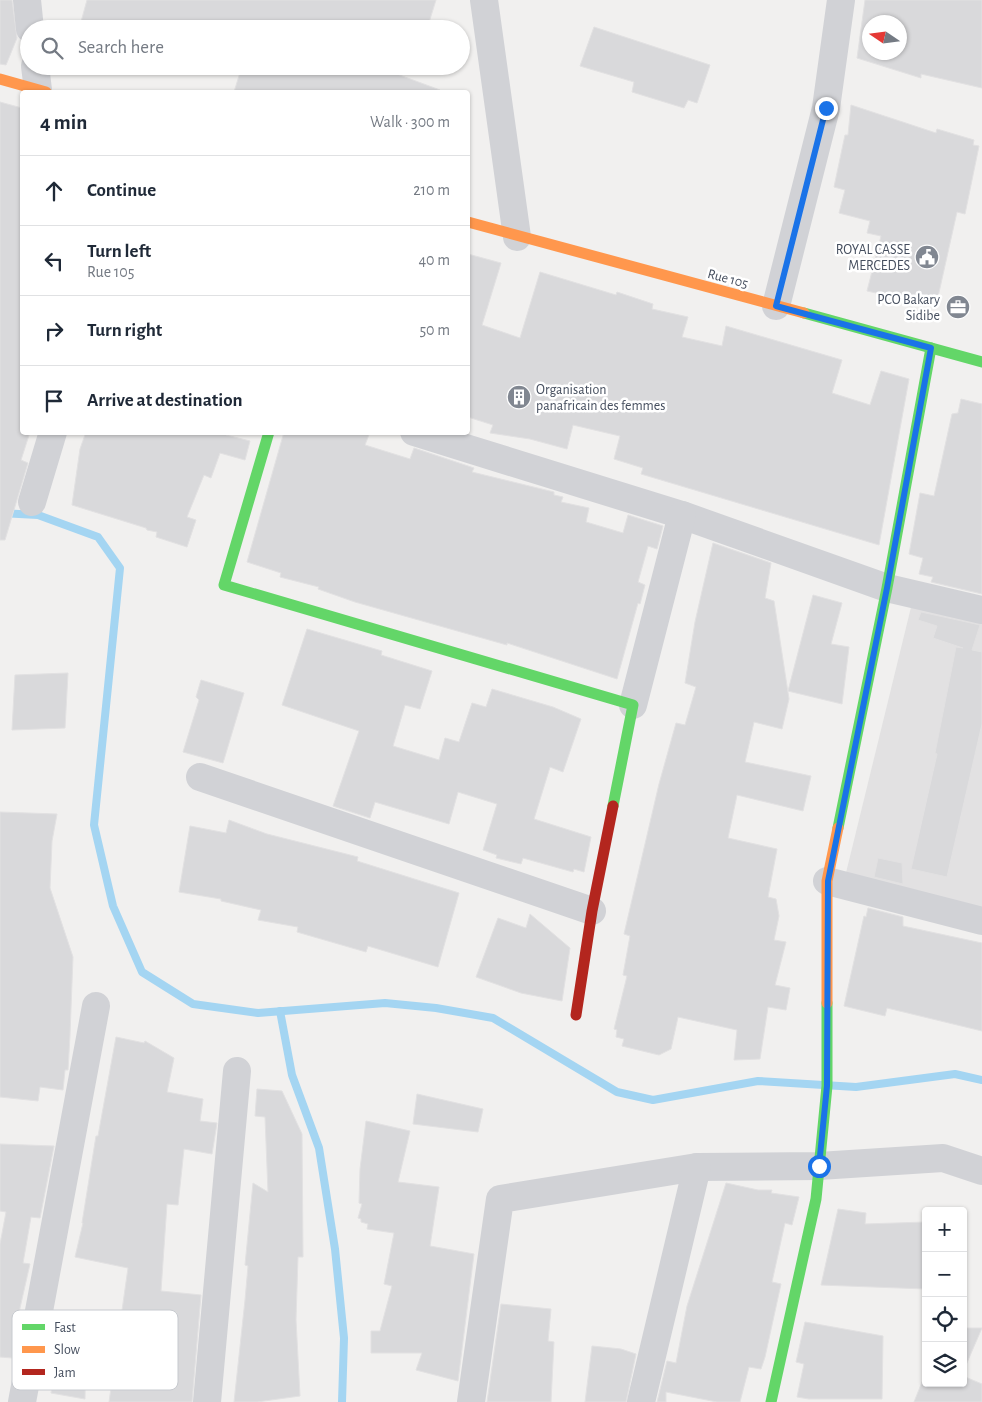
<!DOCTYPE html>
<meta charset="utf-8">
<style>
body{margin:0;font-family:"Alegreya Sans",sans-serif;background:#f2f2f3;color:#1f2937}
.controls{position:absolute;right:15px;bottom:15px;display:grid;overflow:hidden;border-radius:5px;box-shadow:0 1px 4px #0004}
.controls button{width:45px;height:45px;display:grid;place-items:center;padding:0;border:0;border-bottom:1px solid #e0e1e3;background:#fff;color:#1f2937;font:25px sans-serif}
.compass{position:absolute;left:862px;top:15px;width:45px;height:45px;border-radius:50%;background:#fff;box-shadow:0 1px 4px #0004;rotate:283deg}
.stop{position:absolute;width:15px;height:15px;margin:-11px;border:4px solid #1a73e8;border-radius:50%;background:#fff}
.stop.end{background:#1a73e8;border-color:#fff;box-shadow:0 1px 5px #0008}
.list{margin:0;padding:0;list-style:none}
h2{display:flex;justify-content:space-between;align-items:center;height:65px;margin:0;padding:0 20px;font-size:21px}
h2 small{font-size:16px;font-weight:400;color:#747a83}
.list li{display:grid;grid-template-columns:32px 1fr auto;gap:15px;align-items:center;box-sizing:border-box;height:70px;padding:0 20px;border-top:1px solid #e0e1e3}
.list b{display:block;font-size:19px;white-space:nowrap}
.list p{margin:0;font-size:16px;white-space:nowrap;color:#747a83}
.list em{font-size:16px;font-style:normal;color:#747a83}
.icon{flex:none;width:28px;height:28px;fill:none;stroke:currentColor;stroke-width:2;stroke-linecap:round;stroke-linejoin:round}
.map{position:relative;flex:none;width:982px;height:1402px;overflow:hidden}
.search{position:absolute;background:#fff;box-shadow:0 1px 4px #0004;left:20px;top:20px;width:450px;height:55px;display:flex;align-items:center;gap:12px;box-sizing:border-box;padding:0 18px;border-radius:28px;color:#747a83;font-size:19px}
.panel{position:absolute;background:#fff;box-shadow:0 1px 4px #0004;left:20px;top:90px;width:450px;height:345px;border-radius:5px}
.map>svg:first-child{display:block}
</style>
<div class="map">
<svg width="982" height="1402" viewBox="0 0 982 1402">
<rect width="100%" height="100%" fill="#f1f0ef"/>
<polygon fill="#e2e1e2" points="913,599 982,618 982,916 843,885"/>
<g fill="none" stroke-linecap="round" stroke-linejoin="round">
<g stroke="#a4d5f2" stroke-width="8">
<polyline points="0,513 38,515 98,537 120,568 94,825 113,906 142,972 193,1004 258,1013 385,1003 436,1008 493,1018 617,1092 653,1100 758,1081 856,1087 955,1074 982,1080"/>
<polyline points="280,1011 292,1075 319,1148 335,1249 344,1338 342,1402"/>
</g>
</g>
<g fill="#d9d9db" stroke="#e2e1e2" fill-rule="evenodd">
<polygon points="0,0 12,0 17,38 6,65 0,64"/>
<polygon points="87,0 436,0 427,29 79,29"/>
<path d="M865,0H982V88L921,74V78L857,58ZM870,22H900V52H870Z"/>
<polygon points="594,27 710,65 697,103 688,100 684,108 632,92 634,82 580,66"/>
<polygon points="242,66 395,66 394,73 440,90 440,92 234,92"/>
<polygon points="0,102 22,108 22,432 30,432 21,460 28,463 5,540 0,540"/>
<polygon points="851,105 936,133 937,129 974,140 973,145 979,146 965,214 957,212 936,306 867,291 881,236 867,233 870,221 839,213 845,190 834,187 845,135 848,135"/>
<polygon points="468,254 501,263 482,325 520,338 540,272 616,295 617,292 653,304 652,309 688,317 682,337 722,346 726,326 842,360 832,393 870,405 881,371 909,379 879,545 641,474 643,468 614,459 620,436 573,425 567,449 530,439 490,433 493,425 468,417"/>
<polygon points="961,399 982,404 982,594 931,582 933,577 919,574 923,558 909,554 920,493 934,496 952,414 958,413"/>
<polygon points="86,432 227,432 226,435 250,441 245,460 220,453 211,478 204,475 187,517 196,520 187,547 156,537 157,532 147,530 146,528 72,505 80,449"/>
<polygon points="284,432 370,432 365,445 410,459 414,448 474,468 472,472 554,492 554,495 563,497 561,502 589,508 586,522 623,533 628,515 663,526 657,549 648,546 638,582 645,585 640,604 638,603 617,679 507,643 507,645 355,602 318,589 319,587 280,577 281,573 247,562"/>
<polygon points="713,543 771,563 765,598 774,601 789,699 782,729 754,722 745,762 811,776 803,811 737,795 728,838 777,849 768,897 776,899 779,916 774,940 786,942 775,985 790,988 786,1010 768,1007 760,1059 734,1060 737,1030 678,1017 671,1049 659,1055 622,1046 624,1039 616,1037 617,1030 614,1029 627,976 623,975 630,936 624,934 659,784 676,723 685,725 696,687 685,683 695,622"/>
<polygon points="813,595 842,603 831,644 849,647 842,704 788,691"/>
<polygon points="921,612 980,625 972,650 982,652 982,724 947,877 911,869 937,754 935,753 956,647 963,648 933,638 937,626 918,620"/>
<polygon points="307,629 382,651 381,655 432,671 420,709 405,705 393,746 439,760 445,738 459,742 472,703 486,707 492,689 553,707 581,719 563,772 550,767 534,819 591,837 584,872 574,869 573,872 523,858 521,864 496,858 497,855 483,850 497,804 458,792 449,824 375,802 370,818 333,806 359,731 282,705"/>
<polygon points="68,673 65,728 12,730 15,675"/>
<polygon points="201,680 244,693 223,763 183,752 199,700 196,697"/>
<polygon points="0,812 57,814 52,841 50,888 73,957 70,1035 68,1070 65,1070 63,1090 40,1087 38,1101 0,1097"/>
<polygon points="229,820 267,834 358,857 357,861 459,893 438,967 368,946 366,952 297,932 298,927 258,920 261,910 221,901 221,899 179,892 190,826 226,833"/>
<polygon points="878,858 902,863 903,884 874,877"/>
<polygon points="868,908 903,917 903,926 982,943 982,1031 887,1008 885,1016 844,1006 864,916 866,917"/>
<polygon points="530,914 570,948 562,1001 521,993 476,977 498,918 526,928"/>
<polygon points="116,1037 144,1043 145,1041 174,1058 167,1092 203,1099 200,1121 217,1123 212,1154 184,1149 178,1205 167,1204 161,1291 201,1295 192,1402 109,1402 128,1268 75,1257 83,1223 82,1223 96,1136 98,1136"/>
<polygon points="257,1089 282,1091 302,1134 303,1257 298,1257 296,1320 300,1396 257,1402 234,1402 245,1300 248,1266 245,1265 253,1183 268,1192 265,1117 255,1116"/>
<polygon points="417,1094 483,1109 478,1132 413,1124"/>
<polygon points="366,1121 410,1131 398,1182 439,1187 430,1246 474,1254 458,1381 416,1370 422,1353 371,1353 371,1331 380,1331 392,1286 384,1284 394,1233 367,1229 368,1224 361,1222 361,1219 358,1218 362,1204 359,1203 360,1169"/>
<polygon points="0,1144 54,1146 40,1218 31,1217 23,1263 30,1264 20,1308 12,1358 0,1357 0,1244 6,1212 0,1211"/>
<polygon points="726,1183 758,1190 772,1190 771,1193 799,1197 792,1225 785,1223 772,1282 781,1284 765,1357 761,1369 749,1367 740,1402 717,1402 666,1392 666,1402 657,1402 667,1361 676,1363 687,1306"/>
<polygon points="838,1209 866,1213 865,1224 926,1222 926,1289 821,1285"/>
<polygon points="501,1304 551,1309 548,1341 554,1342 551,1402 487,1402"/>
<polygon points="805,1322 883,1336 882,1399 809,1399 797,1397 804,1364 796,1362"/>
<polygon points="963,1328 982,1328 963,1372"/>
<polygon points="62,1330 86,1332 85,1399 51,1393"/>
<polygon points="592,1346 621,1349 636,1354 626,1402 585,1402"/>
<polygon points="926,1372 926,1383 963,1383 963,1376 982,1384 982,1402 914,1402"/>
</g>
<g fill="none" stroke-linecap="round" stroke-linejoin="round">
<g stroke="#d1d2d6" stroke-width="28">
<polyline points="27,0 30,29"/>
<polyline points="484,0 517,237"/>
<polyline points="35,66 38,90"/>
<polyline points="776,306 826,108 841,0"/>
<polyline points="414,432 682,515 887,588 982,610"/>
<polyline points="32,502 53,432"/>
<polyline points="633,705 682,515"/>
<polyline points="200,777 592,911"/>
<polyline points="827,881 982,921"/>
<polyline points="22,1402 96,1006"/>
<polyline points="207,1402 237,1071"/>
<polyline points="471,1402 500,1199 697,1167 819,1166 943,1158 982,1171"/>
<polyline points="641,1402 697,1167"/>
</g>
<g stroke="#63d668" stroke-width="11">
<polyline points="804,313 982,362"/>
<polyline points="269,432 224,585 633,705 613,806"/>
<polyline points="838,828 887,588 931,348"/>
<polyline points="771,1402 816,1199 827,1086 827,1003"/>
</g>
<g stroke="#ff974d" stroke-width="11">
<polyline points="0,79 46,92"/>
<polyline points="468,222 804,313"/>
<polyline points="827,1003 827,881 838,828"/>
</g>
<polyline stroke="#b3261e" stroke-width="11" points="576,1015 592,911 613,806"/>
</g>
<g fill="none" stroke-linecap="round" stroke-linejoin="round">
<polyline stroke="#1a73e8" stroke-width="6" points="819,1166 827,1086 828,881 887,588 931,348 776,306 826,108"/>
</g>
<defs>
<g id="civic-disc" transform="scale(1.25)"><circle r="9.5" fill="#818791" stroke="#fff"/><path d="M-.6-6.5H3V-4.5H.6V-3L4-1V1h2V6H-6V1h2V-1L-.6-3ZM-1.2 2.5V6h2.4V2.5Z" fill="#fff"/></g>
<g id="office-disc" transform="scale(1.25)"><circle r="9.5" fill="#818791" stroke="#fff"/><path d="M-6-3h4V-5.5h4V-3h4V5H-6ZM-1-4.5V-3h2v-1.5ZM-6 0V1H6V0Z" fill="#fff"/></g>
<g id="building-disc" transform="scale(1.25)"><circle r="9.5" fill="#818791" stroke="#fff"/><path d="M-4-6H4V6H1V3H-1V6H-4ZM-2.5-4.3h1.7v1.8h-1.7ZM.8-4.3h1.7v1.8H.8ZM-2.5-1h1.7V.8h-1.7ZM.8-1h1.7V.8H.8Z" fill="#fff"/></g>
</defs>
<g fill-rule="evenodd">
<use href="#civic-disc" x="927" y="257"/>
<use href="#office-disc" x="958" y="307"/>
<use href="#building-disc" x="519" y="397"/>
</g>
<g text-anchor="middle" stroke-width="5" stroke-linejoin="round" paint-order="stroke">
<g font-size="14" fill="#454e5e" stroke="#fff" text-anchor="end">
<text x="910" y="254">ROYAL CASSE<tspan x="910" dy="16">MERCEDES</tspan></text>
<text x="940" y="304">PCO Bakary<tspan x="940" dy="16">Sidibe</tspan></text>
<text x="536" y="394" text-anchor="start">Organisation<tspan x="536" dy="16">panafricain des femmes</tspan></text>
</g>
<g font-size="14" fill="#454e5e" stroke="#fff">
<text transform="translate(728 278) rotate(15)" y="5">Rue 105</text>
</g>
</g>
<rect x="12" y="1310" width="166" height="80" rx="8" fill="#fff" stroke="#c7cacf" stroke-width="1"/>
<rect x="22" y="1324" width="23" height="6" fill="#63d668"/>
<rect x="22" y="1346" width="23" height="7" fill="#ff974d"/>
<rect x="22" y="1369" width="23" height="6" fill="#b3261e"/>
<g font-size="14" fill="#454e5e">
<text x="54" y="1332">Fast</text>
<text x="54" y="1354">Slow</text>
<text x="54" y="1377">Jam</text>
</g>
</svg>
<div class="controls">
<button>+</button>
<button>−</button>
<button><svg class="icon" aria-label="locate" viewBox="0 0 24 24"><circle cx="12" cy="12" r="6"/><path d="M12 2v4M12 18v4M2 12h4M18 12h4"/></svg></button>
<button><svg class="icon" aria-label="layers" viewBox="0 0 24 24"><path d="M12 4l9 5-9 5-9-5zM3 14l9 5 9-5"/></svg></button>
</div>
<svg class="compass" viewBox="-18 -18 36 36"><path d="M0-13l5 13h-10z" fill="#e53935"/><path d="M0 13l5-13h-10z" fill="#747a83"/></svg>
<div class="stop" style="left:819px;top:1166px"></div>
<div class="stop end" style="left:826px;top:108px"></div>
<div class="search"><svg class="icon" aria-label="search" viewBox="0 0 24 24"><circle cx="10" cy="10" r="6"/><path d="M15 15l6 6"/></svg>Search here</div>
<section class="panel">
<h2>4 min<small>Walk · 300 m</small></h2>
<ul class="list">
<li><svg class="icon" aria-label="ahead" viewBox="0 0 24 24"><path d="M12 20V5M6 11l6-6 6 6"/></svg><div><b>Continue</b></div><em>210 m</em></li>
<li><svg class="icon" aria-label="left" viewBox="0 0 24 24"><path d="M17 20v-9H6M10 6l-5 5 5 5"/></svg><div><b>Turn left</b><p>Rue 105</p></div><em>40 m</em></li>
<li><svg class="icon" aria-label="right" viewBox="0 0 24 24"><path d="M7 20v-9h11M14 6l5 5-5 5"/></svg><div><b>Turn right</b></div><em>50 m</em></li>
<li><svg class="icon" aria-label="arrive" viewBox="0 0 24 24"><path d="M6 21V4h12l-3 4 3 4H6"/></svg><div><b>Arrive at destination</b></div></li>
</ul>
</section>
</div>
